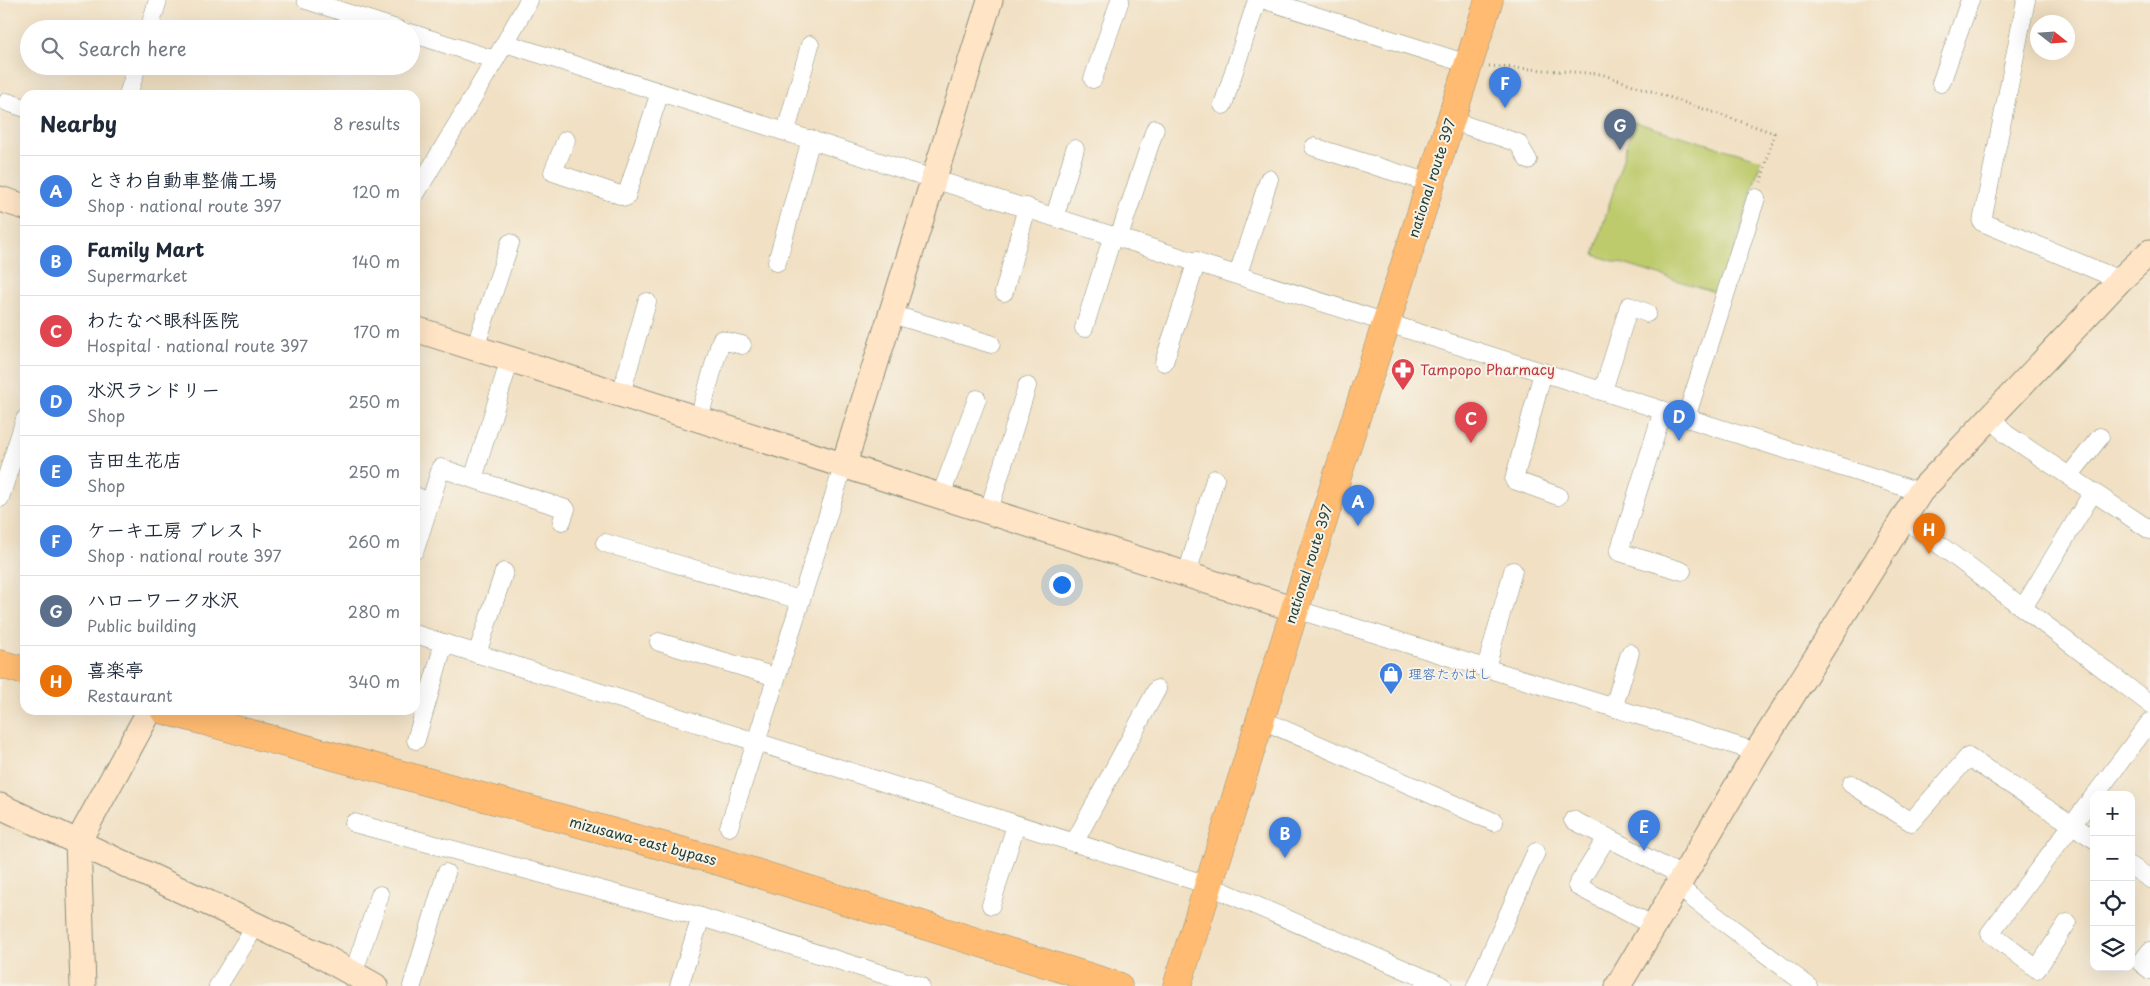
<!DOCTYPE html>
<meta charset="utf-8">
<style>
body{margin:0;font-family:"Playpen Sans","Klee One",sans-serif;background:#f2f2f3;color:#1f2937}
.controls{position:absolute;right:15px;bottom:15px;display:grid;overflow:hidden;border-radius:10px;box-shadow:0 5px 20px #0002}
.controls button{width:45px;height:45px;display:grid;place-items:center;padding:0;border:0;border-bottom:1px solid #e0e1e3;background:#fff;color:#1f2937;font:25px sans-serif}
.compass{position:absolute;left:2030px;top:15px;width:45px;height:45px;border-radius:50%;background:#fff;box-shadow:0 5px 20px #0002;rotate:107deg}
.you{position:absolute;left:1061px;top:584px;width:18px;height:18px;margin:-12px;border:4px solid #fff;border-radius:50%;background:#1a73e8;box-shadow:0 0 0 8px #1a73e833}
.badge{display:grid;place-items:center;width:32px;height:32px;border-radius:50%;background:#0f766e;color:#fff;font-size:16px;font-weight:700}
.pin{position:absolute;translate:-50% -41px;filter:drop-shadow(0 1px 2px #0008)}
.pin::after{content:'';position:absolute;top:26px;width:18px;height:15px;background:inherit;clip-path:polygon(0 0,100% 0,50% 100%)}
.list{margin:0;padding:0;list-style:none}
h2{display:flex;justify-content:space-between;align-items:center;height:65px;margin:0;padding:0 20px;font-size:21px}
h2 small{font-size:16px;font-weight:400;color:#747a83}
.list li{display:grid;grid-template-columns:32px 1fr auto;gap:15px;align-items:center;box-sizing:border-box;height:70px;padding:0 20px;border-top:1px solid #e0e1e3}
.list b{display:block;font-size:19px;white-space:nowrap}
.list p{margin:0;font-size:16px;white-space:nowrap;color:#747a83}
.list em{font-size:16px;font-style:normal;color:#747a83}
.icon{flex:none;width:28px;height:28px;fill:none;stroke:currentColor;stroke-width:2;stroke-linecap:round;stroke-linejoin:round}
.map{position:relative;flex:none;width:2150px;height:986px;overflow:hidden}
.search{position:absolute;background:#fff;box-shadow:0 5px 20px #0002;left:20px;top:20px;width:400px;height:55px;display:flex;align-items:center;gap:12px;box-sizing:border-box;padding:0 18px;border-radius:28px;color:#747a83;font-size:19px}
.panel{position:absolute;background:#fff;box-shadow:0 5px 20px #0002;left:20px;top:90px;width:400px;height:625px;border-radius:15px}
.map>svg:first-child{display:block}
</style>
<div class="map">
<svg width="2150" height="986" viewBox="0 0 2150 986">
<rect width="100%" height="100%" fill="#f7f3e8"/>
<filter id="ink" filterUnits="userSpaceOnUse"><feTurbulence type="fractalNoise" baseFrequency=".02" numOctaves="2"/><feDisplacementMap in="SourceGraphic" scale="10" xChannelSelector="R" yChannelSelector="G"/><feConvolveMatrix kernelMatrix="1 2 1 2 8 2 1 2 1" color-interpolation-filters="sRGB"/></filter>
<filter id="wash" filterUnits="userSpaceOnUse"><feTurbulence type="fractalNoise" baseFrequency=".0096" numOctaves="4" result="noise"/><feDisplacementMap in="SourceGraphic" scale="20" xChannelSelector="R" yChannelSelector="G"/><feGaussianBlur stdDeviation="1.12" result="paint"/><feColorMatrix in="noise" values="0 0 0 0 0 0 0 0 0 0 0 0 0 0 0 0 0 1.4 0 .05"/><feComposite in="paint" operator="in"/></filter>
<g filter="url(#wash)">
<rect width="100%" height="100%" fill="#f1e0c3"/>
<polygon fill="#becb6d" stroke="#6e8450" points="1634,122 1761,160 1721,294 1594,255"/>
</g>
<g filter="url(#ink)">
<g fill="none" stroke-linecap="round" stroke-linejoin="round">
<g stroke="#888e7c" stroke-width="19">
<g id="street">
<polyline points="306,0 397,29"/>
<polyline points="1265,0 1468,64"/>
<polyline points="2026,0 1982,222 2120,280"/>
<polyline points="149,29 158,0"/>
<polyline points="411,33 495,60"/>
<polyline points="505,43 1920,492"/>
<polyline points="1093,79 1120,0"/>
<polyline points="1941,83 1970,0"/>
<polyline points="128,95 137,66"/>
<polyline points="7,102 25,108"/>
<polyline points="1223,105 1257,0"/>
<polyline points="1450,120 1518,143 1528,160"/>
<polyline points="786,131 810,45"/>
<polyline points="566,140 553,172 626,197 660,92"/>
<polyline points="1314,147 1430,183"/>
<polyline points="415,195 505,43 529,0"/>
<polyline points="1055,216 1075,149"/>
<polyline points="1119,237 1155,129"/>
<polyline points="777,262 811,139"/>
<polyline points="1238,274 1269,179"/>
<polyline points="1004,292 1027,207"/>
<polyline points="891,314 991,344"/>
<polyline points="1084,328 1113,235"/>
<polyline points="475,348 510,243"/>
<polyline points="1164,362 1197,261"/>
<polyline points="1543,372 1514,480 1558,496"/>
<polyline points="1603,391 1629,306 1647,313"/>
<polyline points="621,394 647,302"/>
<polyline points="1663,410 1619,552 1682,571"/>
<polyline points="1992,417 2006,434 2150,530"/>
<polyline points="699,418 721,340 742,345"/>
<polyline points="1686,418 1756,198"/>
<polyline points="2069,476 2100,437"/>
<polyline points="473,479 566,509 562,521"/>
<polyline points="941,495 977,399"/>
<polyline points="415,496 430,502"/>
<polyline points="0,498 25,419"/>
<polyline points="989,510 1027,386"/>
<polyline points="1904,518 2150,704"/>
<polyline points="605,543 800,600"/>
<polyline points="415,550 441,468 473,479 510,359"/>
<polyline points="1187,574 1215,479"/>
<polyline points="2023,608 2093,492"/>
<polyline points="1295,609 1757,752"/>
<polyline points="415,634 1208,885 1443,986"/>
<polyline points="659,642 776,677"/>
<polyline points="477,654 504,572"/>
<polyline points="1486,668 1513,571"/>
<polyline points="1614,706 1630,653"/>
<polyline points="1260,719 1494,822"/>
<polyline points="416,740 444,643"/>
<polyline points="1851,784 1911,822 1968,757 2094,839"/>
<polyline points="2095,795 2150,722"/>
<polyline points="1573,820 1673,871 1678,885 1691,897 1808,986"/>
<polyline points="354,823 701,917 920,986"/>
<polyline points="729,827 844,464"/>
<polyline points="1607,837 1577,886 1654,926"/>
<polyline points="1074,843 1157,689"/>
<polyline points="2131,866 2150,879"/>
<polyline points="991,905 1016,825"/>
<polyline points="2067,923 2037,969 1990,933 2094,796"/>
<polyline points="2150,951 2141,963 2150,970"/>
<polyline points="353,974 380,895"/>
<polyline points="218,986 256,925"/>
<polyline points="412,986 446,873"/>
<polyline points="679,986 701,917"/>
<polyline points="1476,986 1536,852"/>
</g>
</g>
<g stroke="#888e7c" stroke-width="27">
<g id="secondary">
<polyline points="0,199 25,207"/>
<polyline points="415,329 1295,609"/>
<polyline points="844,464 990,0"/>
<polyline points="0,806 320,955 375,986"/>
<polyline points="83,986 78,842 150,710"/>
<polyline points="1618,986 1757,752 1920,492 2120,280 2150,252"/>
</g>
</g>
<g stroke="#888e7c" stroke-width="29">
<g id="highway">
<polyline points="0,664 25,671"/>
<polyline points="164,710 718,861 1118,986"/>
<polyline points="1177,986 1295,609 1489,0"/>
</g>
</g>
<polyline stroke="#888e7c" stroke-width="3" stroke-dasharray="1 4" stroke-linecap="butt" points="1489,66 1601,74 1774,133 1761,182"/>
<use href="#street" stroke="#fff" stroke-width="18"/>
<use href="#secondary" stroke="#ffe4c6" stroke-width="25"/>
<use href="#highway" stroke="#ffbb71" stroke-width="28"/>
</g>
</g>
<defs>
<g id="pharmacy-pin" transform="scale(1.25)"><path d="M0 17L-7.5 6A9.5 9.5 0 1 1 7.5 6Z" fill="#e0444e" stroke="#f7f3e8"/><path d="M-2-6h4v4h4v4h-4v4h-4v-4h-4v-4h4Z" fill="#fff"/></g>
<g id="shop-pin" transform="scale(1.25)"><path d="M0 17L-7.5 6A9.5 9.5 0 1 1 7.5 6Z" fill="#3f7fe0" stroke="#f7f3e8"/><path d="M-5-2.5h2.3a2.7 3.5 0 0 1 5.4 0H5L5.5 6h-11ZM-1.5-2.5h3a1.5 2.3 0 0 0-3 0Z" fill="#fff"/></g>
</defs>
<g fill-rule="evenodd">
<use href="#pharmacy-pin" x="1403" y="370"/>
<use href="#shop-pin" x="1391" y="674"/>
</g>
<g text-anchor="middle" stroke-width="4" stroke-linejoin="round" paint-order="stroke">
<g font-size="14" fill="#1f3d34" stroke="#f7f3e8">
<text transform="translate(1432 178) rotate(-72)" y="5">national route 397</text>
<text transform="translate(1309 564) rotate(-72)" y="5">national route 397</text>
<text transform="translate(643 841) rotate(15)" y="5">mizusawa-east bypass</text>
</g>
<g font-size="14" fill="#be3a42" stroke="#f7f3e8" text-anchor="start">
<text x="1420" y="375">Tampopo Pharmacy</text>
</g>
<g font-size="14" fill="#366cbe" stroke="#f7f3e8" text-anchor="start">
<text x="1408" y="679">理容たかはし</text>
</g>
</g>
</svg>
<div class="controls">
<button>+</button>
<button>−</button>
<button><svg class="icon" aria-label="locate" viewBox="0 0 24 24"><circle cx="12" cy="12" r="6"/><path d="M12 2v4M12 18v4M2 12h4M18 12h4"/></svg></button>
<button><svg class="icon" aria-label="layers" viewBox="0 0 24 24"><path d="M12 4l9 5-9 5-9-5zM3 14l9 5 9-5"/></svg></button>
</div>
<svg class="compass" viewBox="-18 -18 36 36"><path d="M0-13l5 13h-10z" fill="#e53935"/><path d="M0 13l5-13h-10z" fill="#747a83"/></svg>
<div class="you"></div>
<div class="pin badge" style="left:1358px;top:526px;background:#3f7fe0">A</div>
<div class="pin badge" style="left:1285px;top:858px;background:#3f7fe0">B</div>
<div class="pin badge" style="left:1471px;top:443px;background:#e0444e">C</div>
<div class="pin badge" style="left:1679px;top:441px;background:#3f7fe0">D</div>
<div class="pin badge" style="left:1644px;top:851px;background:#3f7fe0">E</div>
<div class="pin badge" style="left:1505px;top:108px;background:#3f7fe0">F</div>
<div class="pin badge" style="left:1620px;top:150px;background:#5c6f8a">G</div>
<div class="pin badge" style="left:1929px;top:554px;background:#e8710a">H</div>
<div class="search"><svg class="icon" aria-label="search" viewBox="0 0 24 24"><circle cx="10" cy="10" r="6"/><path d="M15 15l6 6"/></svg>Search here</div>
<section class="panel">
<h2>Nearby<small>8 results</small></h2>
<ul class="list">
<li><span class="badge" style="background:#3f7fe0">A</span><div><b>ときわ自動車整備工場</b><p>Shop · national route 397</p></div><em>120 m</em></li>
<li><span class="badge" style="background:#3f7fe0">B</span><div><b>Family Mart</b><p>Supermarket</p></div><em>140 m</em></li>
<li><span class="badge" style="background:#e0444e">C</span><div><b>わたなべ眼科医院</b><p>Hospital · national route 397</p></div><em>170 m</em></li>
<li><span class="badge" style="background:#3f7fe0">D</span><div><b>水沢ランドリー</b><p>Shop</p></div><em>250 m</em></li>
<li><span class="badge" style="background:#3f7fe0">E</span><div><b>吉田生花店</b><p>Shop</p></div><em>250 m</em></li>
<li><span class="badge" style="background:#3f7fe0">F</span><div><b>ケーキ工房 ブレスト</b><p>Shop · national route 397</p></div><em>260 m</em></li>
<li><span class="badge" style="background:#5c6f8a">G</span><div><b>ハローワーク水沢</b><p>Public building</p></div><em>280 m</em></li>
<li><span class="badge" style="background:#e8710a">H</span><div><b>喜楽亭</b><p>Restaurant</p></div><em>340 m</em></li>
</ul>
</section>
</div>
